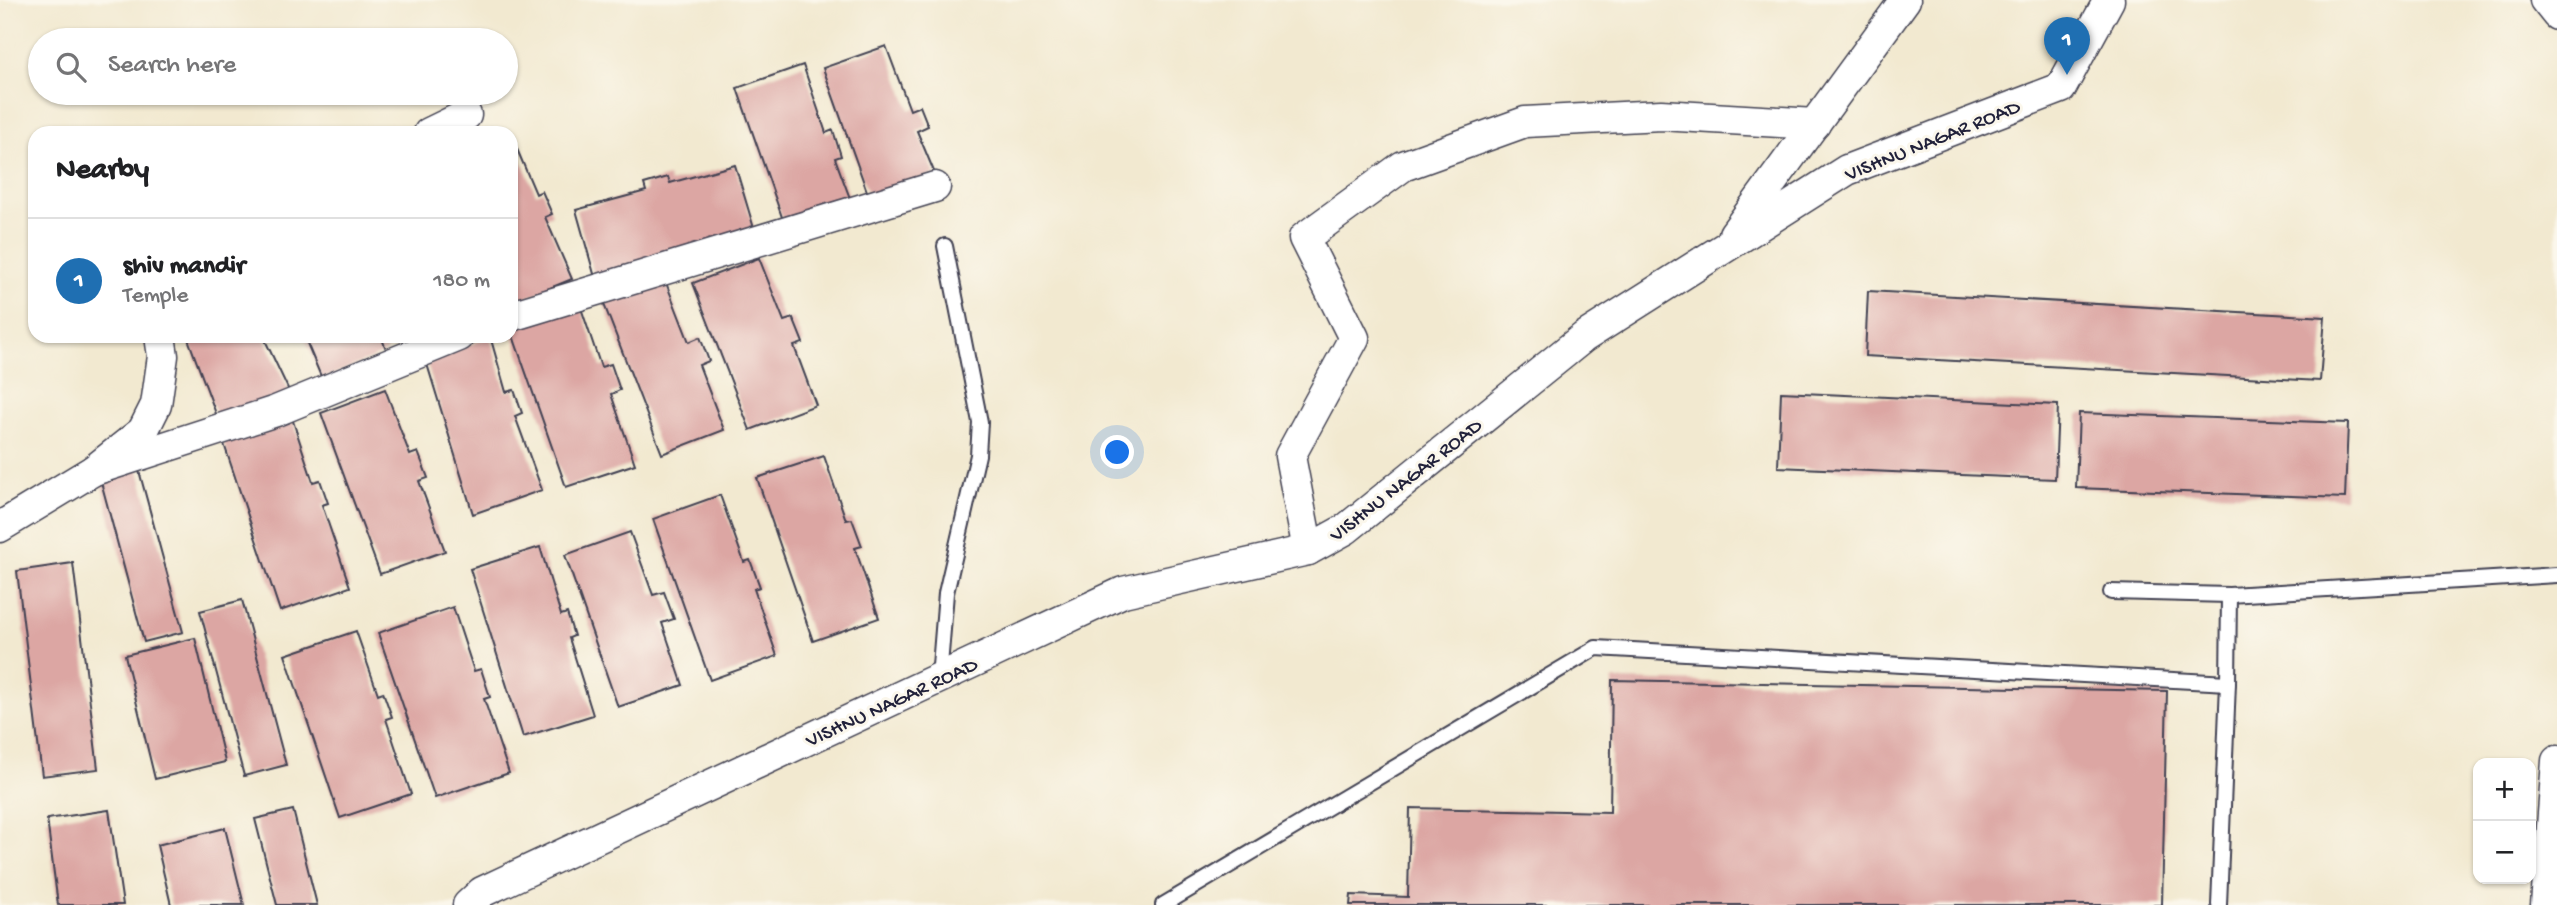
<!DOCTYPE html>
<meta charset="utf-8">
<style>
body{margin:0;font-family:"Gochi Hand",sans-serif;background:#f2f2f2;color:#202124}
.controls{position:absolute;right:21px;bottom:21px;display:grid;overflow:hidden;border-radius:14px;box-shadow:0 2px 5px #0004}
.controls button{width:63px;height:63px;display:grid;place-items:center;padding:0;border:0;border-bottom:2px solid #e0e0e0;background:#fff;color:#202124;font:35px sans-serif}
.you{position:absolute;left:1118px;top:453px;width:24px;height:24px;margin:-18px;border:5px solid #fff;border-radius:50%;background:#1a73e8;box-shadow:0 0 0 10px #1a73e833}
.badge{display:grid;place-items:center;width:46px;height:46px;border-radius:50%;background:#1f6fb2;color:#fff;font-size:23px;font-weight:700}
.pin{position:absolute;translate:-50% -58px;filter:drop-shadow(0 2px 4px #0008)}
.pin::after{content:'';position:absolute;top:37px;width:24px;height:21px;background:inherit;clip-path:polygon(0 0,100% 0,50% 100%)}
.list{margin:0;padding:0;list-style:none}
h2{display:flex;justify-content:space-between;align-items:center;height:91px;margin:0;padding:0 28px;font-size:30px}
h2 small{font-size:23px;font-weight:400;color:#757577}
.list li{display:grid;grid-template-columns:46px 1fr auto;gap:21px;align-items:center;box-sizing:border-box;height:126px;padding:0 28px;border-top:2px solid #e0e0e0}
.list b{display:block;font-size:26px;white-space:nowrap}
.list p{margin:0;font-size:23px;white-space:nowrap;color:#757577}
.list em{font-size:23px;font-style:normal;color:#757577}
.icon{flex:none;width:38px;height:38px;fill:none;stroke:currentColor;stroke-width:2;stroke-linecap:round;stroke-linejoin:round}
.map{position:relative;flex:none;width:2557px;height:905px;overflow:hidden}
.search{position:absolute;background:#fff;box-shadow:0 2px 5px #0004;left:28px;top:28px;width:490px;height:77px;display:flex;align-items:center;gap:18px;box-sizing:border-box;padding:0 24px;border-radius:38px;color:#757577;font-size:26px}
.panel{position:absolute;background:#fff;box-shadow:0 2px 5px #0004;left:28px;top:126px;width:490px;height:217px;border-radius:21px}
.map>svg:first-child{display:block}
</style>
<div class="map">
<svg width="2557" height="905" viewBox="0 0 2557 905">
<rect width="100%" height="100%" fill="#fbf7ec"/>
<filter id="ink" filterUnits="userSpaceOnUse"><feTurbulence type="fractalNoise" baseFrequency=".0143" numOctaves="2"/><feDisplacementMap in="SourceGraphic" scale="14" xChannelSelector="R" yChannelSelector="G"/><feConvolveMatrix kernelMatrix="1 2 1 2 8 2 1 2 1" color-interpolation-filters="sRGB"/></filter>
<filter id="wash" filterUnits="userSpaceOnUse"><feTurbulence type="fractalNoise" baseFrequency=".00686" numOctaves="4" result="noise"/><feDisplacementMap in="SourceGraphic" scale="28" xChannelSelector="R" yChannelSelector="G"/><feGaussianBlur stdDeviation="1.57" result="paint"/><feColorMatrix in="noise" values="0 0 0 0 0 0 0 0 0 0 0 0 0 0 0 0 0 1.4 0 .05"/><feComposite in="paint" operator="in"/></filter>
<g filter="url(#wash)">
<rect width="100%" height="100%" fill="#f2e9d0"/>
<g id="blocks">
<g fill="#dca6a3">
<polygon points="886,46 910,110 920,106 928,126 917,131 935,174 869,197 823,68"/>
<polygon points="803,65 826,133 833,130 841,156 835,158 851,201 783,220 737,88"/>
<polygon points="511,135 536,194 542,191 552,214 545,217 572,279 511,304"/>
<polygon points="735,165 756,235 596,281 576,210 646,191 644,184 668,177 670,183"/>
<polygon points="759,258 784,321 793,318 803,343 794,346 816,405 750,430 693,283"/>
<polygon points="663,275 689,342 700,337 709,361 699,365 724,430 662,454 602,299"/>
<polygon points="1868,291 2325,317 2320,381 1865,356"/>
<polygon points="579,302 601,367 611,364 620,390 611,394 635,464 566,487 511,330"/>
<polygon points="187,336 274,336 265,340 292,397 218,419"/>
<polygon points="304,336 381,336 387,352 322,379"/>
<polygon points="490,336 506,392 514,390 522,413 515,416 542,490 473,514 427,364"/>
<polygon points="385,389 410,455 418,452 428,478 419,481 445,551 380,574 321,413"/>
<polygon points="1781,392 2058,405 2055,479 1778,467"/>
<polygon points="2079,413 2348,423 2345,498 2076,488"/>
<polygon points="292,418 313,482 320,480 328,503 322,505 350,587 280,611 223,441"/>
<polygon points="824,456 846,520 852,519 862,546 855,548 879,618 813,641 757,478"/>
<polygon points="138,467 183,632 144,642 100,478"/>
<polygon points="720,495 744,562 750,560 760,587 754,589 777,656 710,680 653,519"/>
<polygon points="630,532 653,595 664,592 674,619 662,623 683,685 618,707 565,555"/>
<polygon points="540,547 561,615 567,613 574,636 569,638 593,715 523,737 470,569"/>
<polygon points="73,563 98,769 42,776 17,571"/>
<polygon points="242,600 286,765 244,776 200,611"/>
<polygon points="453,607 474,671 481,669 490,697 484,699 509,773 435,798 378,633"/>
<polygon points="356,631 378,694 383,692 392,717 386,719 411,794 340,818 285,655"/>
<polygon points="195,638 225,762 155,779 125,655"/>
<polygon points="1612,680 2167,691 2162,905 1350,905 1351,895 1408,897 1410,808 1610,812"/>
<polygon points="109,810 123,905 58,905 47,819"/>
<polygon points="293,810 317,905 277,905 255,819"/>
<polygon points="225,828 244,905 171,905 157,845"/>
</g>
</g>
</g>
<g filter="url(#ink)">
<use href="#blocks" fill-opacity="0" stroke="#414051" stroke-width="2"/>
<g fill="none" stroke-linecap="round" stroke-linejoin="round">
<g stroke="#414051" stroke-width="18">
<g id="service">
<polyline points="2111,592 2229,595 2557,575"/>
<polyline points="939,678 946,593 978,455 980,422 945,246"/>
<polyline points="1163,905 1596,648 2228,683 2229,595"/>
<polyline points="2219,905 2228,683"/>
</g>
</g>
<g stroke="#414051" stroke-width="33">
<g id="minor">
<polyline points="2545,0 2557,15"/>
<polyline points="429,133 466,115"/>
<polyline points="1734,234 1905,0"/>
<polyline points="511,316 935,187"/>
<polyline points="94,470 276,411 459,336"/>
<polyline points="0,527 94,470 143,431 156,405 163,356 160,336"/>
<polyline points="1308,550 1290,456 1354,338 1304,238 1403,166 1525,122 1661,115 1815,124"/>
<polyline points="468,905 482,892 1123,592 1308,550 1346,529 1584,337 1847,170 2061,88 2109,0"/>
<polyline points="2546,905 2557,761"/>
</g>
</g>
<use href="#service" stroke="#fff" stroke-width="14"/>
<use href="#minor" stroke="#fff" stroke-width="30"/>
</g>
</g>
<g text-anchor="middle" stroke-width="6" stroke-linejoin="round" paint-order="stroke">
<g font-size="21" fill="#22223b" stroke="#fbf7ec">
<text transform="translate(1932 139) rotate(-22)" y="7">VISHNU NAGAR ROAD</text>
<text transform="translate(1405 479) rotate(-38)" y="7">VISHNU NAGAR ROAD</text>
<text transform="translate(891 701) rotate(-25)" y="7">VISHNU NAGAR ROAD</text>
</g>
</g>
</svg>
<div class="controls">
<button>+</button>
<button>−</button>
</div>
<div class="you"></div>
<div class="pin badge" style="left:2067px;top:75px">1</div>
<div class="search"><svg class="icon" aria-label="search" viewBox="0 0 24 24"><circle cx="10" cy="10" r="6"/><path d="M15 15l6 6"/></svg>Search here</div>
<section class="panel">
<h2>Nearby<small></small></h2>
<ul class="list">
<li><span class="badge">1</span><div><b>shiv mandir</b><p>Temple</p></div><em>180 m</em></li>
</ul>
</section>
</div>
